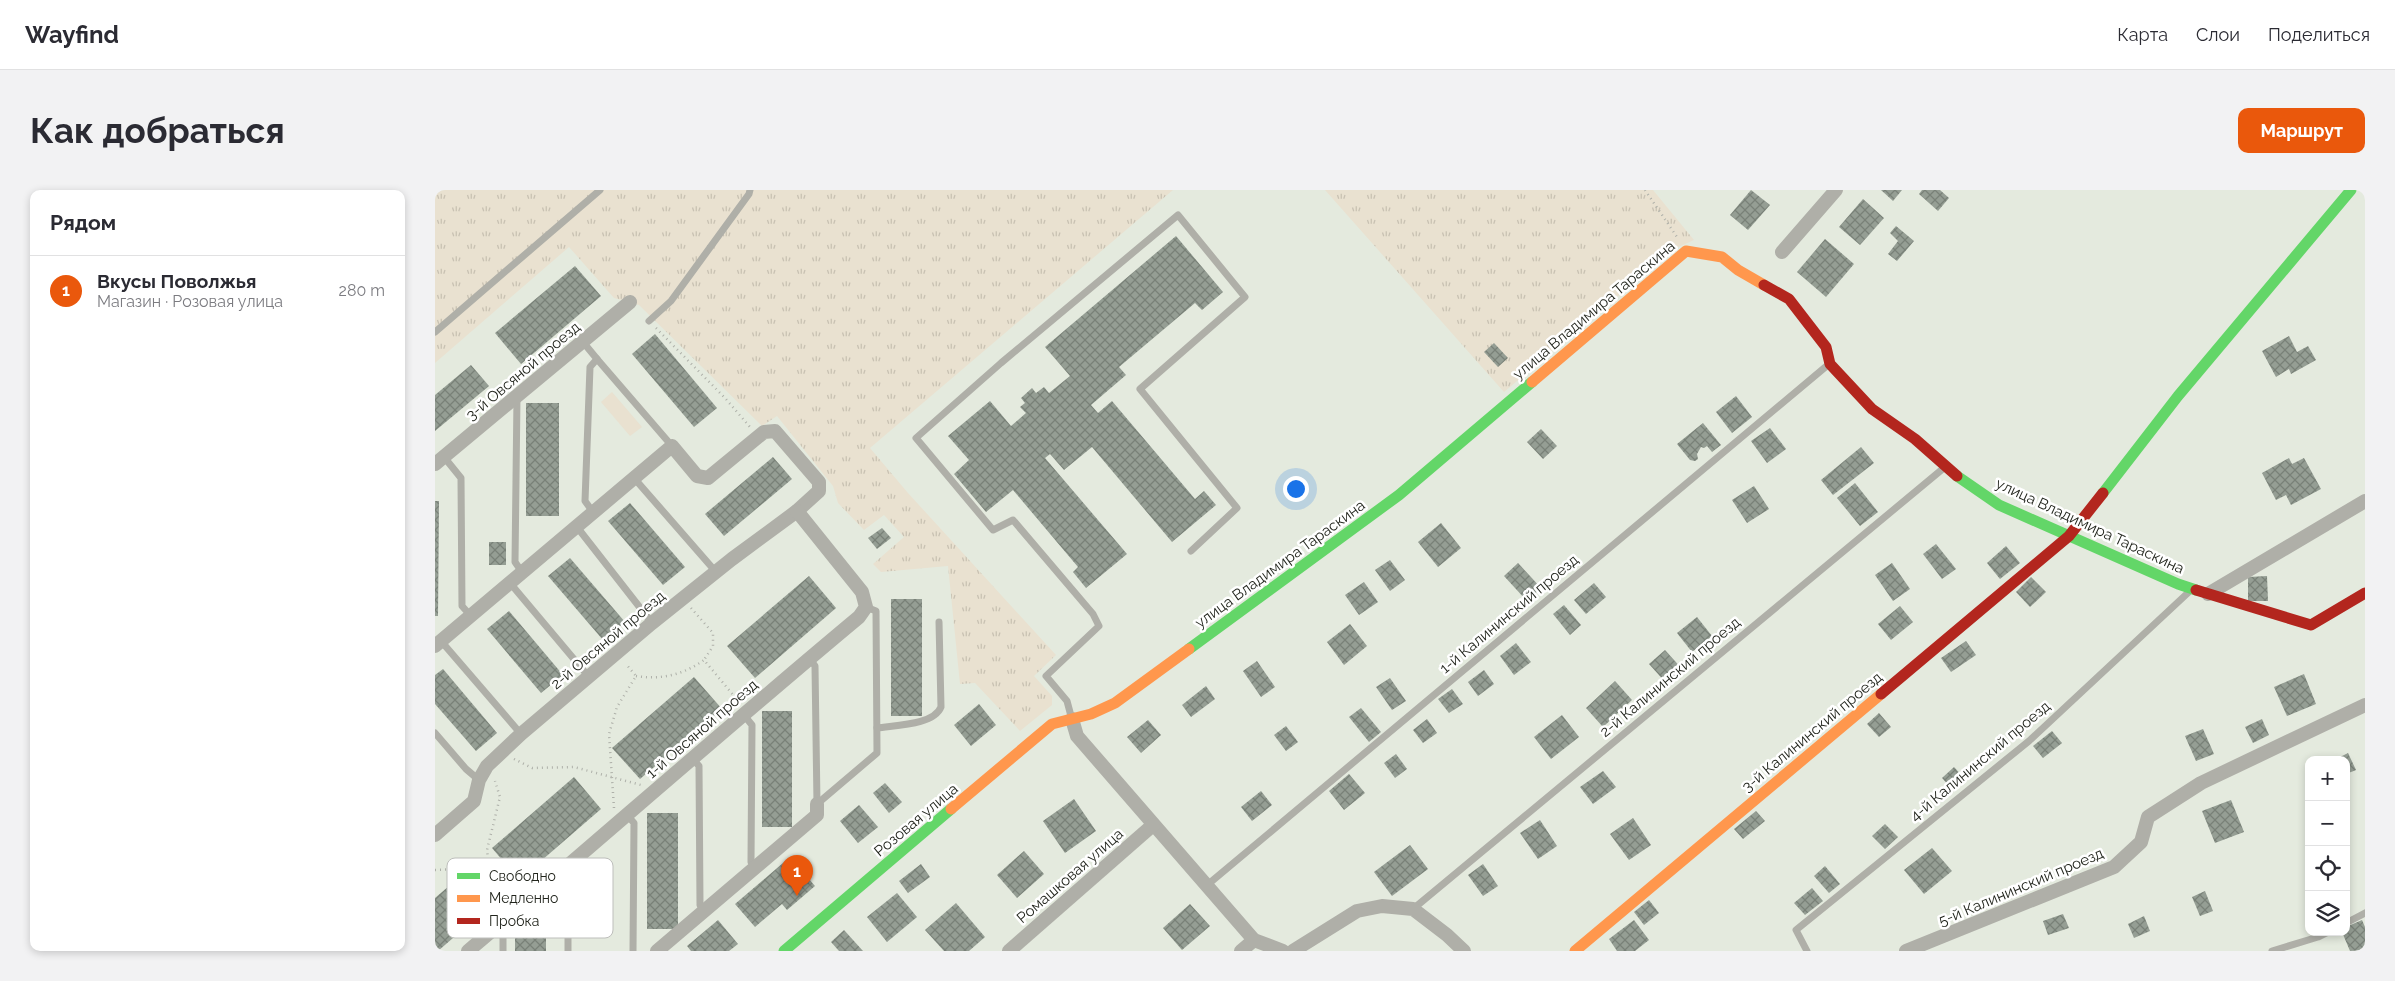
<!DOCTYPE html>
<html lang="ru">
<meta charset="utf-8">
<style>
body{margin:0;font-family:Raleway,sans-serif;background:#f2f2f3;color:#2b2b33}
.controls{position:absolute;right:15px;bottom:15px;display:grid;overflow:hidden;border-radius:10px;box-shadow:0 2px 8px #0003}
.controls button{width:45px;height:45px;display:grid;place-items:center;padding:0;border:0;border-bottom:1px solid #e1e1e2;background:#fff;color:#2b2b33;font:25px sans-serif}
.you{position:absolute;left:860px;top:298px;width:18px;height:18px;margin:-12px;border:4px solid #fff;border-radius:50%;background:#1a73e8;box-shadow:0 0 0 8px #1a73e833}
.badge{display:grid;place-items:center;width:32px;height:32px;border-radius:50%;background:#ea580c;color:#fff;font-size:16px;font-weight:700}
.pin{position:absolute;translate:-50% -41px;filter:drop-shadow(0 1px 2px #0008)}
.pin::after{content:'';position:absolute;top:26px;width:18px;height:15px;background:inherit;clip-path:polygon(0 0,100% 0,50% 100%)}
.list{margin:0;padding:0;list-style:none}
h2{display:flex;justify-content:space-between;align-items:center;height:65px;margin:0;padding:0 20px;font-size:21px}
h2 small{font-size:16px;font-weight:400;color:#7c7c81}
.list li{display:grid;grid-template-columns:32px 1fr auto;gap:15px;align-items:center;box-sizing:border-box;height:70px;padding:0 20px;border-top:1px solid #e1e1e2}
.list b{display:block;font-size:19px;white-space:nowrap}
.list p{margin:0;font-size:16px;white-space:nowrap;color:#7c7c81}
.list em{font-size:16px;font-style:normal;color:#7c7c81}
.icon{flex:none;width:28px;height:28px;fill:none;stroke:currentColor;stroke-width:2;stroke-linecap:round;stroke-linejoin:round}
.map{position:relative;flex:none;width:1930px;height:761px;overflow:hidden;border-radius:10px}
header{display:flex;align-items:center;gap:30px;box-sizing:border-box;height:70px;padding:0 25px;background:#fff;border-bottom:1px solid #e1e1e2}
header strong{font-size:24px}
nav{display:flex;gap:28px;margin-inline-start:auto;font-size:18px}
.intro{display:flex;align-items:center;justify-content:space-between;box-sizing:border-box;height:120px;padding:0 30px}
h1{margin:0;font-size:35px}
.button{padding:12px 22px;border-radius:10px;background:#ea580c;color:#fff;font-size:18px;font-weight:700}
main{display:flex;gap:30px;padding:0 30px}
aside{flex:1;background:#fff;border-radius:10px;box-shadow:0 2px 8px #0003}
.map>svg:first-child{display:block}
</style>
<header>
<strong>Wayfind</strong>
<nav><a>Карта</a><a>Слои</a><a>Поделиться</a></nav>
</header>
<div class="intro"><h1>Как добраться</h1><a class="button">Маршрут</a></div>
<main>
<aside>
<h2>Рядом<small></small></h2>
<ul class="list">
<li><span class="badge">1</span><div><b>Вкусы Поволжья</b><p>Магазин · Розовая улица</p></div><em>280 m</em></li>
</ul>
</aside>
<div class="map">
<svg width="1930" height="761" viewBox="0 0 1930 761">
<defs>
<pattern id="grass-tufts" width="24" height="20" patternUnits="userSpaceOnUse" patternTransform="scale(1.25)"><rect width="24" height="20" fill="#e9e1d0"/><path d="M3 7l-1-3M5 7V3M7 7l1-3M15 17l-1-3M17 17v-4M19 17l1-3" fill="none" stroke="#c8c1b2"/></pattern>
<pattern id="building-cross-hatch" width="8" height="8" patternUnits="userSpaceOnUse" patternTransform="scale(1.25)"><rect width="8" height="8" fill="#959e94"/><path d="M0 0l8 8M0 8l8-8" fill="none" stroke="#798178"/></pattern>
</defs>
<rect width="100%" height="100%" fill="#e4eade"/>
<g fill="url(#grass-tufts)">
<polygon points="0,0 738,0 435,258 473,303 621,465 599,486 617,506 617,515 585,541 540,493 525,494 513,376 446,382 438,374 469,347 449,325 429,340 403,313 398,296 342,226 327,236 204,115 179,108 134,57 0,173"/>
<polygon points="890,0 1218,0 1259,50 1239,59 1069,202"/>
</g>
<polygon fill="#e9e1d0" points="177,202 207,237 195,246 166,212"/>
<g fill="url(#building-cross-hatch)">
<polygon points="1316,0 1335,15 1313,40 1295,25"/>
<polygon points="1446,0 1467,0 1458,11"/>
<polygon points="1487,0 1505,0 1514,8 1503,21 1484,4"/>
<polygon points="1428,9 1449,28 1425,55 1404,37"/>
<polygon points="1461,36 1479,51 1462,71 1453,64 1463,51 1455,43"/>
<polygon points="741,46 788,102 767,120 760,113 684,177 691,185 656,215 663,223 677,211 760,309 769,301 781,315 737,352 657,257 629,280 615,264 610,268 692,364 651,398 638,382 643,377 578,300 551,322 519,284 534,270 513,246 555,211 576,236 591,223 585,217 590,213 586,208 597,198 601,203 609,197 614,203 635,186 610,157"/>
<polygon points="1390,49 1419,74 1391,107 1362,82"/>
<polygon points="140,76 166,106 86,174 60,143"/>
<polygon points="220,144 282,218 259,237 197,164"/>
<polygon points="1854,146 1862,162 1873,156 1881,170 1856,184 1854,179 1841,187 1827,161"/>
<polygon points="1059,153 1073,168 1063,177 1049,162"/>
<polygon points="36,175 54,196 0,241 0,205"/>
<polygon points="1301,206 1317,227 1297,243 1281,222"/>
<rect x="91" y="213" width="33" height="113"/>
<polygon points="1268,233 1286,255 1277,262 1272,256 1269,258 1266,257 1262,264 1263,269 1260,271 1255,270 1242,254"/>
<polygon points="1335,238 1351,259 1332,273 1316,251"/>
<polygon points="1106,239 1122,256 1108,269 1092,252"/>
<polygon points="1426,257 1439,273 1398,305 1386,290"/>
<polygon points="338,267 357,289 289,346 270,324"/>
<polygon points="1854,268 1857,274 1869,268 1886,299 1856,315 1851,305 1841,310 1827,283"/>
<polygon points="1420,293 1443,322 1425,336 1402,308"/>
<polygon points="1319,296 1334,319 1312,333 1297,310"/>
<polygon points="0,311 4,311 3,426 0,426"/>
<polygon points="195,313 250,377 228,395 173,331"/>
<polygon points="1006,333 1026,358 1003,377 983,352"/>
<polygon points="447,338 456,348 442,359 433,348"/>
<rect x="54" y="352" width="17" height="23"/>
<polygon points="1501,354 1521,379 1507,389 1488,364"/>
<polygon points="1571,356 1585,373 1565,389 1552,373"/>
<polygon points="135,368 190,432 168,450 113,386"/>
<polygon points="955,370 970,390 955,401 940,380"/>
<polygon points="1083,373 1106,398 1092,411 1069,386"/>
<polygon points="1457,373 1475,399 1458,411 1440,385"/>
<polygon points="374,386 401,418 320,488 292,456"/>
<polygon points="1832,386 1833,411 1813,411 1813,387"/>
<polygon points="1596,387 1611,402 1595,417 1581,402"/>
<polygon points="929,392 943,412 924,425 910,405"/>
<polygon points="1159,393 1171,407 1151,424 1139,410"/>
<rect x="456" y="409" width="31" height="117"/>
<polygon points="1129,415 1146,435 1135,445 1118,424"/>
<polygon points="1465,416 1478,432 1456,450 1443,434"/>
<polygon points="74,421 128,485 106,503 52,439"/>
<polygon points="1262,427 1277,446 1257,462 1242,443"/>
<polygon points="915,434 932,456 909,475 892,452"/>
<polygon points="1531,451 1541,465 1516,482 1506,468"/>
<polygon points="1081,453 1096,472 1079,485 1065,466"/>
<polygon points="1230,460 1248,480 1232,494 1214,474"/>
<polygon points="822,471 840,497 826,507 808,481"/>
<polygon points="8,479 62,543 41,561 0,514 0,485"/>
<polygon points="1049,480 1059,494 1043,506 1033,492"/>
<polygon points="1869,484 1881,514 1852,526 1839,497"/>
<polygon points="259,487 287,519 205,589 177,558"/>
<polygon points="955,488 971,511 957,520 941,497"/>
<polygon points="1180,491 1197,510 1168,537 1151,518"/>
<polygon points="771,496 780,509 756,527 747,515"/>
<polygon points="1017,499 1028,514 1014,523 1003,509"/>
<polygon points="544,514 561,535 536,556 519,535"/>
<polygon points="926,518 946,542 934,552 914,527"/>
<rect x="327" y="521" width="30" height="116"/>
<polygon points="1444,523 1456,537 1444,547 1432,534"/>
<polygon points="1127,525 1144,547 1116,569 1099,547"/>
<polygon points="992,529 1002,543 988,553 978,540"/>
<polygon points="1827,529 1834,545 1818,553 1810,537"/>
<polygon points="713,530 726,545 706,563 692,547"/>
<polygon points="851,536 863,552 851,561 839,545"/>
<polygon points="1768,539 1779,564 1761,571 1750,546"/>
<polygon points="1617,541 1627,553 1608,568 1598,556"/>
<polygon points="1913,563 1921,580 1911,584 1911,570 1899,570"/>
<polygon points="961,564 972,579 960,588 949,573"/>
<polygon points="1519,577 1529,588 1517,599 1507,588"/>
<polygon points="1168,581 1181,597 1158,614 1145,597"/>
<polygon points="914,584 930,603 909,620 894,601"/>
<polygon points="139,587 166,619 84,690 57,658"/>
<polygon points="450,593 467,612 454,623 438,603"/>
<polygon points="826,601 837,615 817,631 806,617"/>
<polygon points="639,609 661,641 630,663 608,631"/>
<polygon points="1796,610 1809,642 1780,653 1767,621"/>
<polygon points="424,615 443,637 423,653 405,631"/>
<polygon points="1321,621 1330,631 1308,649 1299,639"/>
<rect x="212" y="623" width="31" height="116"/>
<polygon points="1198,628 1216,655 1194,670 1175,644"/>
<polygon points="1105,630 1122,656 1103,669 1085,643"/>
<polygon points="1450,634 1463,647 1450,659 1437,646"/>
<polygon points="975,655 993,679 957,706 939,682"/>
<polygon points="1497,658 1517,681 1489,704 1469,680"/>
<polygon points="589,661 609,684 582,708 562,685"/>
<polygon points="355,667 380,696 352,720 347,714 320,737 300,714"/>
<polygon points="486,674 495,687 473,703 464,691"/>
<polygon points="1048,674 1063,696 1048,706 1033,685"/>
<polygon points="1390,676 1405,694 1394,703 1379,686"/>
<polygon points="21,690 48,722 3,761 0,761 0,708"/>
<polygon points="1377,698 1388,711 1370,725 1359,713"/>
<polygon points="1770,701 1778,721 1765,726 1757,707"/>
<polygon points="462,703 482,727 452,752 432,727"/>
<polygon points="1214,710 1224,723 1209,735 1199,722"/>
<polygon points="521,713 550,747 534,761 509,761 490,740"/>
<polygon points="755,714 775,736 747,760 728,738"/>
<polygon points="1628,724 1634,738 1613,745 1608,731"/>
<polygon points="1709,726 1715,741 1699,748 1693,734"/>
<rect x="80" y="727" width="31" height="34"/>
<polygon points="283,730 303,754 294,761 256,761 252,756"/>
<polygon points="1199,730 1214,750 1200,761 1182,761 1174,749"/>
<polygon points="1927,730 1930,737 1930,760 1915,761 1907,742 1911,742 1911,737"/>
<polygon points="409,740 428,761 404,761 396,752"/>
</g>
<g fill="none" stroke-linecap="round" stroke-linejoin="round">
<g stroke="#aeb0a9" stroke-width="2.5" stroke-dasharray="1 4" stroke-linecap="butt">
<polyline points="1210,0 1242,47"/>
<polyline points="221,138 290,208 315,237"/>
<polyline points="256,418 278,443 278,456 269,470"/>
<path d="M201,486C226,490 248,485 269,470L304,512"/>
<polyline points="79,569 97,578 139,577 206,595"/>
<polyline points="179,618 174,544 182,517 201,486 191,474"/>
<polyline points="0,680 26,679 88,697"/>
<polyline points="59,719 52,660 65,607 60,591"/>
</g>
<g stroke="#afafa8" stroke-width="7">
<polyline points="214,131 236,111 314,4 315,0"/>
<polyline points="0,142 165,0"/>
<polyline points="148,152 162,169 155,177 150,311 158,322"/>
<polyline points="162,169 237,256"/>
<polyline points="82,207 80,372 87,382"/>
<polyline points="9,267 26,288 27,416 36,426"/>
<polyline points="199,288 281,382"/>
<polyline points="142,337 217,433"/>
<polyline points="75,393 154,487"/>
<polyline points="6,451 86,544"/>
<polyline points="375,469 380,476 382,614"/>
<polyline points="308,524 317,535 316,672 321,678"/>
<polyline points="636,526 632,511 611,486 664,436 658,424 578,330 558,340 481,248 566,173 743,25 810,107 705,199 802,318 756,361"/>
<path d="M442,538C460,535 499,535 506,517L504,432"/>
<polyline points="0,543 31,579 44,590"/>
<polyline points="258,569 264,576 265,715 269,721"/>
<polyline points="382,614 442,563 441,421 431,417"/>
<polyline points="192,625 199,633 198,761"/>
<polyline points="126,683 133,694 133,761"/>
<polyline points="771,696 1394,174"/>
<polyline points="978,719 1510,277"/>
<polyline points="1911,733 1930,723"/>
<polyline points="62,737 68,746 68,761"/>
<polyline points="1372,761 1361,740 1594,551 1756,400"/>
<polyline points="1837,761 1883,747 1893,742"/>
</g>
<g stroke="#afafa8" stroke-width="14">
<polyline points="1347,62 1401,0"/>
<polyline points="0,274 195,112"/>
<polyline points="1773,404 1930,311"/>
<polyline points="0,456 237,256 262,286 273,288 329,242 340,241 384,292 384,301 362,321 297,369 217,433 86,544 52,576 44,590 39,611 0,645"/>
<polyline points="637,529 642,546 819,750 848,761"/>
<path d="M33,761C164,650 292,537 424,427L431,417L427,402L362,321"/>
<polyline points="222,761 382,625 382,614"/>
<polyline points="574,761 718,635"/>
<polyline points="806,761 819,750"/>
<polyline points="858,761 922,721 947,716 978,719 1012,745 1029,761"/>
<polyline points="1471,761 1679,677 1706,652 1713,627 1766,593 1930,515"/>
</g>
<g stroke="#63d668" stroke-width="11">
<polyline points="1522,286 1564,315 1743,394 1761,400"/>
<polyline points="1668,303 1743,206 1916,0"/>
<polyline points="754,459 964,305 1097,192"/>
<polyline points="349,761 516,619"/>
</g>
<g stroke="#ff974d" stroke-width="11">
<polyline points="1097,192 1251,61 1287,67 1303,80 1329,95"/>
<polyline points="516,619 617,534 656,524 680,513 754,459"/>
<polyline points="1140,761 1446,504"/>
</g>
<g stroke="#b3261e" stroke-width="11">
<polyline points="1329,95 1354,109 1391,157 1395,174 1437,219 1480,249 1522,286"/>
<polyline points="1761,400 1876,435 1930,403"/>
<polyline points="1446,504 1634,346 1668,303"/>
</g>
</g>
<g text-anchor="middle" stroke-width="5" stroke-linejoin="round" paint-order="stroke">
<g font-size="15" fill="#22251d" stroke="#fff">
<text transform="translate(1159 120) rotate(-40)" y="5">улица Владимира Тараскина</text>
<text transform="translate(88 181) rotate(-40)" y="5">3-й Овсяной проезд</text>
<text transform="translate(1655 336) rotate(25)" y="5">улица Владимира Тараскина</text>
<text transform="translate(845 374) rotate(-36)" y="5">улица Владимира Тараскина</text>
<text transform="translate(1074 424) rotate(-40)" y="5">1-й Калининский проезд</text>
<text transform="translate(173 450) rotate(-40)" y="5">2-й Овсяной проезд</text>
<text transform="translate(1235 487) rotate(-40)" y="5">2-й Калининский проезд</text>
<text transform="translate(267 539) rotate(-41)" y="5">1-й Овсяной проезд</text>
<text transform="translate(1377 542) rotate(-40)" y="5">3-й Калининский проезд</text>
<text transform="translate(1545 571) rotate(-40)" y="5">4-й Калининский проезд</text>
<text transform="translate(481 630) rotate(-40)" y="5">Розовая улица</text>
<text transform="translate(635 686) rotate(-41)" y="5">Ромашковая улица</text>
<text transform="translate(1586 697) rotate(-23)" y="5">5-й Калининский проезд</text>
</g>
</g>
<rect x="12" y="668" width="166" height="80" rx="8" fill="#fff" stroke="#bdbebb" stroke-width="1"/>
<rect x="22" y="683" width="23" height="6" fill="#63d668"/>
<rect x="22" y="705" width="23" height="7" fill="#ff974d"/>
<rect x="22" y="728" width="23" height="6" fill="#b3261e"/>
<g font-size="14" fill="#22251d">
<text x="54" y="691">Свободно</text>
<text x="54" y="713">Медленно</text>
<text x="54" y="736">Пробка</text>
</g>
</svg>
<div class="controls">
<button>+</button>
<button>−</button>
<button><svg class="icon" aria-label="locate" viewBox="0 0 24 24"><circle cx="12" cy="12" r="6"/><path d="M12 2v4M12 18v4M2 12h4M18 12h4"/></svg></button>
<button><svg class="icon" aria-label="layers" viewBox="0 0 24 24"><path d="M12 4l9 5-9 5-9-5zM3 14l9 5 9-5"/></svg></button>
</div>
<div class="you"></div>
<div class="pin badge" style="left:362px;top:706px">1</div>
</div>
</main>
